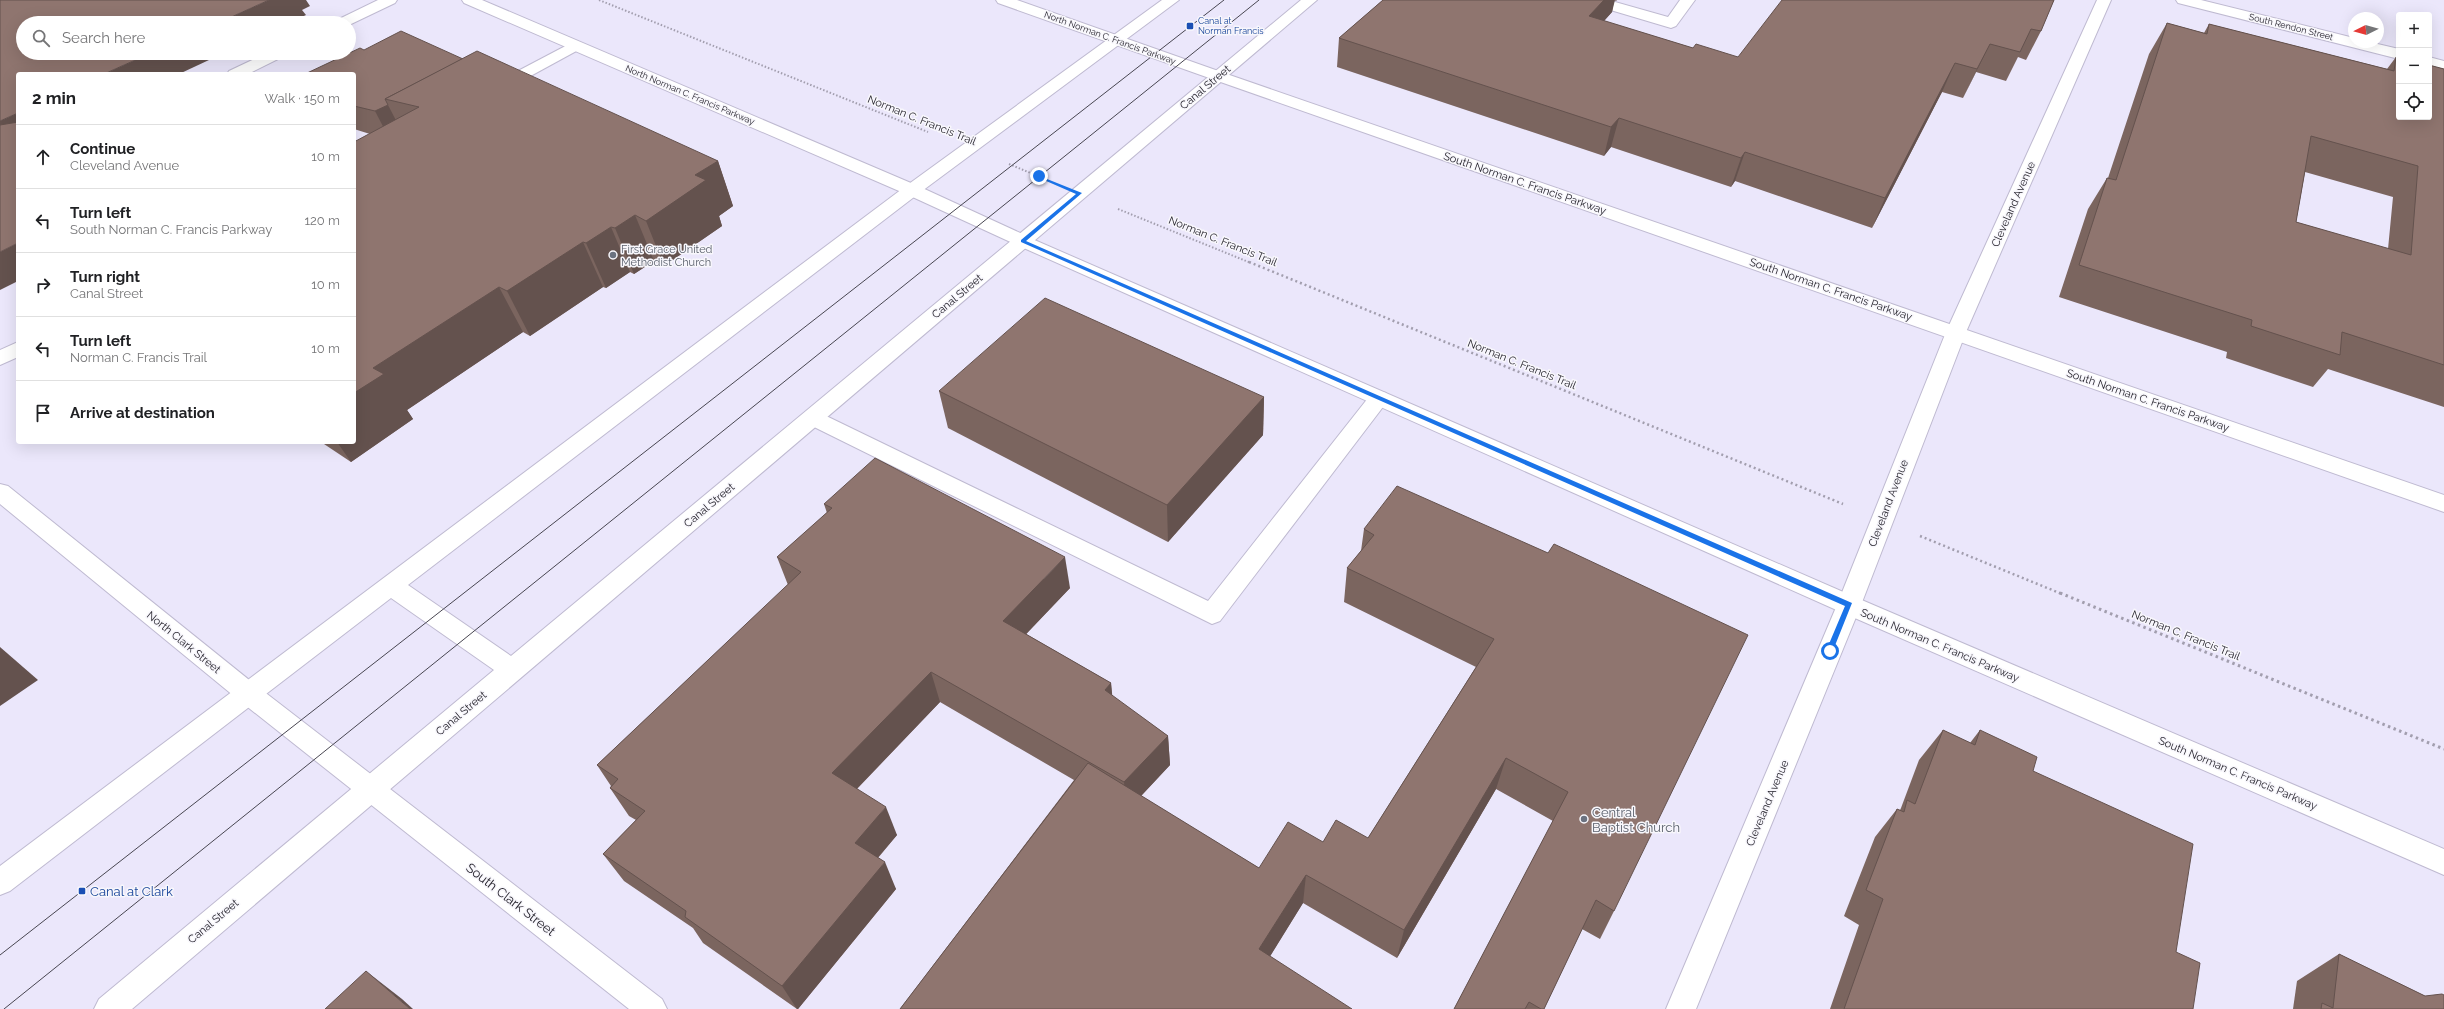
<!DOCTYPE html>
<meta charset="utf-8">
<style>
body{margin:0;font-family:Raleway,sans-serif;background:#f6f6f6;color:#202124}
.controls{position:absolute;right:12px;top:12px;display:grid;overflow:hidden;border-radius:4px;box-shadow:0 4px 16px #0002}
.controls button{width:36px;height:36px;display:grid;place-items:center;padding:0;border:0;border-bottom:1px solid #e0e0e0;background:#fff;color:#202124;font:20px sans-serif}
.compass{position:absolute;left:2348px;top:12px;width:36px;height:36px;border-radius:50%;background:#fff;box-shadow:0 4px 16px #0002;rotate:265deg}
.stop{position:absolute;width:12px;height:12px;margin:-9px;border:3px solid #1a73e8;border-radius:50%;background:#fff}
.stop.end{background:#1a73e8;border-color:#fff;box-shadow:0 1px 4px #0008}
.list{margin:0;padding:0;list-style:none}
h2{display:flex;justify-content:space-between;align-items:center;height:52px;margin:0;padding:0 16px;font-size:17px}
h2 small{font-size:13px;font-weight:400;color:#757577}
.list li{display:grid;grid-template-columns:26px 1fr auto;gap:12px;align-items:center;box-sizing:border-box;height:64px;padding:0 16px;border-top:1px solid #e0e0e0}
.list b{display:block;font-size:15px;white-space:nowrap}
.list p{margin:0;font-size:13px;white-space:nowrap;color:#757577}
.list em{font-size:13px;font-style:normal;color:#757577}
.icon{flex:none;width:22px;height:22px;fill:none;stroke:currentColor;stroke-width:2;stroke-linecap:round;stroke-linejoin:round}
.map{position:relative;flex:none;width:2444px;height:1009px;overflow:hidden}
.search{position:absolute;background:#fff;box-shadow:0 4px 16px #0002;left:16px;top:16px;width:340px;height:44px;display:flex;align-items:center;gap:10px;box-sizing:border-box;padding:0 14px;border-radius:22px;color:#757577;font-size:15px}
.panel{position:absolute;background:#fff;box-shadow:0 4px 16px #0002;left:16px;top:72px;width:340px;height:372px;border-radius:4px}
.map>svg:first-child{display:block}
</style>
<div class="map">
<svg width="2444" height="1009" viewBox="0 0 2444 1009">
<rect width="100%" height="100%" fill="#ebe7fb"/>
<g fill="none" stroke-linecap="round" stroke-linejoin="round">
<g stroke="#bfbad1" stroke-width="2">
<g id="lane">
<polygon points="1585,0 1608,0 1668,17 1680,0 1695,0 1676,26 1671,28 1587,3"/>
<polygon points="575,41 583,46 580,49 505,90 499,92 491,87 493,84"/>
<polygon points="18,342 18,357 0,365 0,350"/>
<polygon points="1379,391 1386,393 1389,398 1386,403 1220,621 1212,624 806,423 803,418 806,413 813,411 820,413 1208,601 1372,393"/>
</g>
</g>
<g stroke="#bfbad1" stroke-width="2">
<g id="street">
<polygon points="378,0 397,0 395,3 349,25 349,23 334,23 337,20"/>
<polygon points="462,0 482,0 918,186 1029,237 1032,241 1029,245 1017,245 906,194 464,3"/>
<polygon points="996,0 1017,0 1224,73 1226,76 1218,81 1212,79 998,3"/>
<polygon points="2097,0 2111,0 1966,332 1861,605 1696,1009 1666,1009 1837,605 1946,332"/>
<polygon points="2176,0 2201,0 2354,38 2354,42 2369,42 2399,49 2399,59 2178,3"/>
<polygon points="267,53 287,53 284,56 248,74 227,74 229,71"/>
<polygon points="2429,57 2444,61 2444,71 2429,67"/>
<polygon points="0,484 8,486 258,687 662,999 667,1009 629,1009 240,701 0,504"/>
</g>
</g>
<g stroke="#bfbad1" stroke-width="2">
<g id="secondary">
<polygon points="1218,71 2444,495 2444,512 1212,79 1210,76 1212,73"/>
<polygon points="1023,235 1857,598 2444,849 2444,875 1841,612 1017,245 1014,241 1017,237"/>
</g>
</g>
<g stroke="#bfbad1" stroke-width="2">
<polygon id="primary" points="1162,0 1179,0 918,194 408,585 511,656 1301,0 1317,0 132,1009 94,1009 99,999 494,670 391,598 10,891 0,895 0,866 906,186"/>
</g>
<g stroke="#a29eae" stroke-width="2" stroke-dasharray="1.5 2" stroke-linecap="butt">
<polyline points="599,0 928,132"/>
<polyline points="1009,164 1040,177"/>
<polyline points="1118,209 1251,263"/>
</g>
<g stroke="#a29eae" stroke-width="2.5" stroke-dasharray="2 3" stroke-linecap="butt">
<polyline points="1249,262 1843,504"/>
<polyline points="1920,536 2062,594"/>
</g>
<polyline stroke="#a29eae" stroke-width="3" stroke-dasharray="2.5 3.5" stroke-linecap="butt" points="2060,593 2444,749"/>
<use href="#lane" fill="#fff" fill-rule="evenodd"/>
<use href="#street" fill="#fff" fill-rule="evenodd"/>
<use href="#secondary" fill="#fff" fill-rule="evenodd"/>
<use href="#primary" fill="#fff" fill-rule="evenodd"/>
<g stroke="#484651" stroke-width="1">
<polyline points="0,955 1224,0"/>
<polyline points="4,1009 1259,0"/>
</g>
</g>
<g fill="#7b655f" fill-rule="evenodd">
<polygon points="1383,0 1617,0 1616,1 1614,0 1612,12 1604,21 1693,48 1738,57 2054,0 2041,31 2026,60 2018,57 2006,81 1976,72 1963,98 1942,92 1872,228 1735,181 1731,187 1611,147 1604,156 1337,67 1339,38"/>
<path d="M2167,23L2204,33L2209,24L2387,69L2396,57L2444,69V407L2328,369L2313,387L2226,358L2227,352L2059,297L2088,209L2107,178H2108L2149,54ZM2305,172L2393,197L2388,249L2296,222Z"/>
<polygon points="364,50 463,59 718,161 733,206 719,216 722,226 664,266 654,261 634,274 630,272 606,288 603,287 530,336 523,332 407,410 413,419 351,462 321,442 354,442 370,134 354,129 354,74"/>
<polygon points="939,391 1264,397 1263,435 1168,542 948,428"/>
<polygon points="824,504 1070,588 1026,634 1111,683 1112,696 1168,736 1170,765 1141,796 1259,868 1323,842 1368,838 1476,667 1344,602 1347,568 1361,551 1364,529 1548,553 1614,911 1600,939 1582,929 1544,1009 1454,1009 1553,821 1496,789 1397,958 1303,903 1270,956 900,1009 1074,780 940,702 857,789 897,835 878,858 896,889 798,1009 797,1009 703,943 693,928 624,881 603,854 636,820 629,816 610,788 611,786 597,765 788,585 777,557 827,513"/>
<polygon points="1943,730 1970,743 1980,730 2033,771 2176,952 2193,1009 1830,1009 1859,925 1844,916 1875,837 1897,809 1900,810 1901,808 1919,760"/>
<polygon points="2339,954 2425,996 2444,1009 2293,1009 2297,981"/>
</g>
<g fill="#64524e">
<polygon points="269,0 306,0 310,6 302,10 306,15 289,23 218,23"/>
<polygon points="1604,0 1615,0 1612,12 1583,44 1589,16"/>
<polygon points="1990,44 1963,98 1977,69"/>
<polygon points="151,53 224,53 179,74 104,74"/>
<polygon points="1955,63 1942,92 1872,228 1885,198"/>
<polygon points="388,105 402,132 389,138 375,111"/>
<polygon points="18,113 18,148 0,142 0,121"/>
<polygon points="1619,118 1611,147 1604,156 1611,127"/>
<polygon points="1745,152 1735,181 1731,187 1741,158"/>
<polygon points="718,161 733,206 719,216 722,226 664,266 646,221 695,175"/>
<polygon points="635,215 654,261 634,274 615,228"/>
<polygon points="611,227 630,272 606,288 586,243"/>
<polygon points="583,242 603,287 530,336 507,291"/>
<polygon points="18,243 18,281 0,290 0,252"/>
<polygon points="499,287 523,332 407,410 413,419 351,462 337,442 354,442 354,393 373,368"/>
<polygon points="1264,397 1263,435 1168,542 1167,505"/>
<polygon points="1065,557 1070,588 1010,651 1003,621"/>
<polygon points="0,647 38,680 0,706"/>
<polygon points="931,672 940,702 844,802 832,773"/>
<polygon points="1111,683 1114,713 1105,690"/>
<polygon points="1168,736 1170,765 1127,811 1124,782"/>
<polygon points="1506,758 1496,789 1397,958 1404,930"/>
<polygon points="886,807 897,835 867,870 855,843"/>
<polygon points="885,862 896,889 798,1009 797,1009 782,986"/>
<polygon points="1306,875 1303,903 1258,976 1259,949"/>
<polygon points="366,971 402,999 413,1009 410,1009"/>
</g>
<g fill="#8f756f" stroke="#64524e" fill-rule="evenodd">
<polygon points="0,0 269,0 218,23 23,23 23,53 151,53 104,74 18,74 18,113 0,121"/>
<polygon points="1383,0 1604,0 1589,16 1693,48 1696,44 1738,57 1782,0 2054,0 2041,31 2031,29 2020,52 1990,44 1977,69 1955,63 1885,198 1745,152 1741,158 1619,118 1611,127 1339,38"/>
<path d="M2167,23L2207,34L2209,24L2394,71L2396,57L2399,58V117H2429V65L2444,69V365L2342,332L2340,355L2251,326L2252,320L2079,265L2107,178L2116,180ZM2311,136L2418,166L2411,255L2296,222Z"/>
<polygon points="401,31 463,59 385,99 388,105 375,111 354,106 354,74 305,74 360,48 364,50"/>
<polygon points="477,51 718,161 695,175 706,180 646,221 635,215 615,228 611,227 586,243 583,242 507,291 499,287 373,368 384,374 354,393 354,142 419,107 385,99"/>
<polygon points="18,122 18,243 0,252 0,125"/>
<polygon points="1045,298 1264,397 1167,505 939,391"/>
<polygon points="875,458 1065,557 1003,621 1111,683 1105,690 1168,736 1124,782 931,672 832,773 886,807 855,843 885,862 782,986 685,917 686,911 603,854 645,811 610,788 618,779 597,765 801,572 777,557 832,508 824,504"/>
<polygon points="1397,486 1548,553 1554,544 1748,635 1614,911 1596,900 1544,1009 1541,1009 1529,1002 1525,1009 1454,1009 1568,792 1506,758 1404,930 1306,875 1259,949 1352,1009 900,1009 1088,763 1259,868 1288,822 1323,842 1336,820 1368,838 1494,639 1347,568 1374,535 1364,529"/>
<polygon points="1943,730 1975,745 1980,730 2037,757 2033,771 2193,844 2176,952 2200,963 2193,1009 1844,1009 1883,899 1866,890 1897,809 1904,812 1907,800 1915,804"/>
<polygon points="2339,954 2425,996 2442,994 2444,995 2444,1009 2321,1009 2322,1003 2333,1008"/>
<polygon points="366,971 410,1009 325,1009"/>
</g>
<polygon fill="#1a73e8" points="1037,175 1082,193 1026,241 1852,603 1832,653 1826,651 1845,606 1021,242 1021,240 1076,194 1037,177"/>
<g fill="#1a4fb4" stroke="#f8f7fc" stroke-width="1.5">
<rect x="1186" y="22" width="8" height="8" rx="2"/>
<rect x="78" y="887" width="8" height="8" rx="2"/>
</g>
<g fill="#6b7280" stroke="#f8f7fc" stroke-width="1.5">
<circle cx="613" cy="255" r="4"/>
<circle cx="1584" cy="819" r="4"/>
</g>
<g text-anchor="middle" stroke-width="3" stroke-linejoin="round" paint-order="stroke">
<g font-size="9" fill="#164399" stroke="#f8f7fc" text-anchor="start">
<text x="1198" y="24">Canal at<tspan x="1198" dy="10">Norman Francis</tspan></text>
</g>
<g font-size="9" fill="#26242d" stroke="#f8f7fc">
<text transform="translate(2291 27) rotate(14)" y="3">South Rendon Street</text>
<text transform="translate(1110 38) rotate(20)" y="3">North Norman C. Francis Parkway</text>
<text transform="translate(690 95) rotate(23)" y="3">North Norman C. Francis Parkway</text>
</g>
<g font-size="11" fill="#26242d" stroke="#f8f7fc">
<text transform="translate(1205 87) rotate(-40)" y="4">Canal Street</text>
<text transform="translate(922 120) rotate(22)" y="4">Norman C. Francis Trail</text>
<text transform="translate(1525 183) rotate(19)" y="4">South Norman C. Francis Parkway</text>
<text transform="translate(2013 204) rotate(-66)" y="4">Cleveland Avenue</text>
<text transform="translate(1223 241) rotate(22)" y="4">Norman C. Francis Trail</text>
<text transform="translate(1831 289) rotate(19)" y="4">South Norman C. Francis Parkway</text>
<text transform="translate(957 296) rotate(-40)" y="4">Canal Street</text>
<text transform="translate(1522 364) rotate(22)" y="4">Norman C. Francis Trail</text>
<text transform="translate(2148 400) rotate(19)" y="4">South Norman C. Francis Parkway</text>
<text transform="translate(1888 503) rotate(-69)" y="4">Cleveland Avenue</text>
<text transform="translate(709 505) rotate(-40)" y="4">Canal Street</text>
<text transform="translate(2186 635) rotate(22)" y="4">Norman C. Francis Trail</text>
<text transform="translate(184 642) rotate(39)" y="4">North Clark Street</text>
<text transform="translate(1940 645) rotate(23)" y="4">South Norman C. Francis Parkway</text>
<text transform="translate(461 713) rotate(-40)" y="4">Canal Street</text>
<text transform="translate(2238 773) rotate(23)" y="4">South Norman C. Francis Parkway</text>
<text transform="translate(1767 803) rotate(-67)" y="4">Cleveland Avenue</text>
<text transform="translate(213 921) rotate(-40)" y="4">Canal Street</text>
</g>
<g font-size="11" fill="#5b616d" stroke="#f8f7fc" text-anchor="start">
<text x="621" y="253">First Grace United<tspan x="621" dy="13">Methodist Church</tspan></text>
</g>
<g font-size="13" fill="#5b616d" stroke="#f8f7fc" text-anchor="start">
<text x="1592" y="817">Central<tspan x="1592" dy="15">Baptist Church</tspan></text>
</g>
<g font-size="13" fill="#164399" stroke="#f8f7fc" text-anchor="start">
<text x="90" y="896">Canal at Clark</text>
</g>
<g font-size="13" fill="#26242d" stroke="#f8f7fc">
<text transform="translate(511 899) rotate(38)" y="5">South Clark Street</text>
</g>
</g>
</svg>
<div class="controls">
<button>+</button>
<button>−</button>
<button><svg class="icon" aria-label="locate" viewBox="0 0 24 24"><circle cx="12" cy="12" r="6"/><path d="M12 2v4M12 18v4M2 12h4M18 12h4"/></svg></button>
</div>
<svg class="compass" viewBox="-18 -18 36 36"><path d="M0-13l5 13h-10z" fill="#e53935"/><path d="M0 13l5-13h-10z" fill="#757577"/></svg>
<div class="stop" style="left:1830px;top:651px"></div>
<div class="stop end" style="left:1039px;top:176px"></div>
<div class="search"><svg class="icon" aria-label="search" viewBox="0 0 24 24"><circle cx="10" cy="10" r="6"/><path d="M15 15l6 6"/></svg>Search here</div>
<section class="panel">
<h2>2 min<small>Walk · 150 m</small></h2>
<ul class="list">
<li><svg class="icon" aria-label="ahead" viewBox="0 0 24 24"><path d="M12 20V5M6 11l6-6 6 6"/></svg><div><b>Continue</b><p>Cleveland Avenue</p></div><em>10 m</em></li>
<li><svg class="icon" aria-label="left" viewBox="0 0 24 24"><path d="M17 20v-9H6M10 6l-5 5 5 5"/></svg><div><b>Turn left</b><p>South Norman C. Francis Parkway</p></div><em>120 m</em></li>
<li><svg class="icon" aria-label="right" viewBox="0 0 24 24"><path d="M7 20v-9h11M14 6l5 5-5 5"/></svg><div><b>Turn right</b><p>Canal Street</p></div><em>10 m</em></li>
<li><svg class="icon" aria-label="left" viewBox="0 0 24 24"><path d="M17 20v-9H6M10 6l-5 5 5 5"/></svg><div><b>Turn left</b><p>Norman C. Francis Trail</p></div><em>10 m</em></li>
<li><svg class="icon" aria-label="arrive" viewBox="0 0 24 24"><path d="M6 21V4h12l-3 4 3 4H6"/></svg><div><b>Arrive at destination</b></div></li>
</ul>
</section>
</div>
